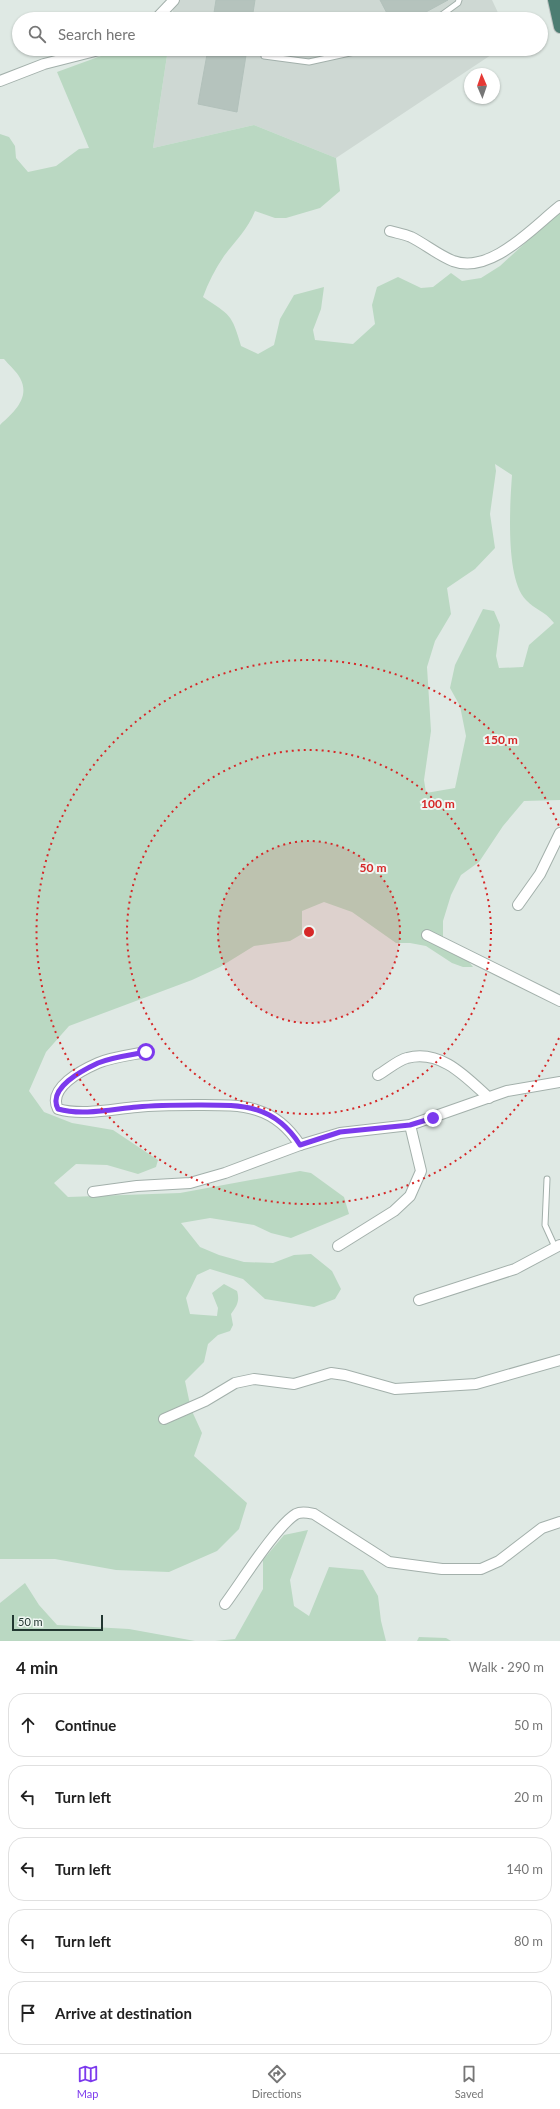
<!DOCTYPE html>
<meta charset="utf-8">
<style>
body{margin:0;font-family:Lato,sans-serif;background:#f6f6f6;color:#222}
.compass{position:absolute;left:464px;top:68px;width:36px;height:36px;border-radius:50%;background:#fff;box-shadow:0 1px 3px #0004;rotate:358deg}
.scale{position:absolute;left:12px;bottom:10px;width:91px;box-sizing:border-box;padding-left:4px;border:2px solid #223731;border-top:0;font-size:11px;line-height:14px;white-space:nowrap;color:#223731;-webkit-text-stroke:3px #eff6f2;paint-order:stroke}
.stop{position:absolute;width:12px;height:12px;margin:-9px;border:3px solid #7c3aed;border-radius:50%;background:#fff}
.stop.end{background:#7c3aed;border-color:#fff;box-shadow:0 1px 4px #0008}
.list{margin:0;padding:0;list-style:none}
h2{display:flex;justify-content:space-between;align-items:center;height:52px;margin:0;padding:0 16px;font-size:17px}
h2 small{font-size:13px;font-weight:400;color:#767676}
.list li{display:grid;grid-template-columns:26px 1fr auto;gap:12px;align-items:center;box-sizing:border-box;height:64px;margin:0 8px 8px;padding:0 8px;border:1px solid #e0e0e0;border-radius:16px}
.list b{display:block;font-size:15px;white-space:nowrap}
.list em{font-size:13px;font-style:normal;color:#767676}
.icon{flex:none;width:22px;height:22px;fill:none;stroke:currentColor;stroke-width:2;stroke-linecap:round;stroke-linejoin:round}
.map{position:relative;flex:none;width:560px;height:1641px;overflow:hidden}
.search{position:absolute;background:#fff;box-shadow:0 1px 3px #0004;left:12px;right:12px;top:12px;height:44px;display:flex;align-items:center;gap:10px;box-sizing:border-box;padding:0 14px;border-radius:22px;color:#767676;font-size:15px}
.sheet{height:412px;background:#fff}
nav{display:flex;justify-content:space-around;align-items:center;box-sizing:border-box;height:56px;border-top:1px solid #e0e0e0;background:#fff;font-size:11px;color:#767676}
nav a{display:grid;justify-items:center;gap:2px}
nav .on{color:#7c3aed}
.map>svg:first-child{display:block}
</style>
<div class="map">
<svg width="560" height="1641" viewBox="0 0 560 1641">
<rect width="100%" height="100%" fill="#dfe9e4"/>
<g fill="#ced8d3">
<polygon points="176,0 492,0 501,19 172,19 174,1"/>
<polygon points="168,49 500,49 336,158 254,125 153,148"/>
</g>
<g fill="#bad8c2" fill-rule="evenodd">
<path d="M120,49H168L153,148L254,125L336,158L340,191L320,208L286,218H275L255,211C248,229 235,241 224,256C215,269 208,283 203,297C230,315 232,314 241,346L258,354L274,345L280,319L294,295L324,287L321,309L313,330L315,340L353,344L375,324L372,305L377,287L398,277L421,288L433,287L451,273L462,281L481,278L500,266L560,211V800L524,801L503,826L479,862L461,875L451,895L443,921V944L465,957L473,967H463L452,963L426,946L410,943H396L352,912L324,902L302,911V934L290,941L254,946L220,967L192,980L69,1026L46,1052L29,1091L44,1112L72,1123L113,1130L158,1160L156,1167L138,1174L107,1165L76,1164L54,1183L68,1197L180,1193L300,1171L311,1173L344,1197L349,1214L291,1238L271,1233L254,1225L210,1218L181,1223L200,1247L219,1255L244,1262L273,1263L294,1255L311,1254L332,1271L341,1289L335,1299L314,1307L265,1299L243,1279L210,1269L197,1275L186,1298L190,1314L217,1316L218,1308L212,1293L224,1284L237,1291C240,1301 237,1306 231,1314L233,1325L230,1331L218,1335L208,1344L204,1362L185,1381L191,1409L202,1433L194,1456L247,1503L239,1529L217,1551L169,1572L116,1570L55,1559H0V425C13,413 31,398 20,378C17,372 9,365 4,359H0V134L9,137L15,146L16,158L28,172L56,166L79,149L89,148L57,72ZM495,464L512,475C510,504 505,579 526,600C535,610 544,610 554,623L529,645L523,667L499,668L496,656L500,625L494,611L483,609L455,665L450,688L460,706L466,736L455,788L426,793L424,780L431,731L427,667L435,641L451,614L447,588L475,569L495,548L490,514L496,471Z"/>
<polygon points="308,1530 290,1580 294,1606 309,1616 329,1567 363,1570 378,1596 381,1621 386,1641 215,1641 235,1639 263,1589 263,1560 284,1535"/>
<polygon points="25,1583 39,1605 57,1625 129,1629 195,1641 0,1641 0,1603"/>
<polygon points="419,1637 446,1638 451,1641 417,1641"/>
</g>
<g fill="#b5c3bd" stroke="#b2c1bb">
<polygon points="216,0 255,0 252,19 213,19"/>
<polygon points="380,0 448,0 413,19 390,19"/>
<polygon points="208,49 247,49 237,112 198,104"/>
</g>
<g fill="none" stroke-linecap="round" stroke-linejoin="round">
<g stroke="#a3b0ab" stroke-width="7">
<g id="service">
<polyline points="436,19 458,3 459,0"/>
<polyline points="264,56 309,62 368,49"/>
<polyline points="547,1179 545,1225 555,1247"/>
</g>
</g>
<g stroke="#a3b0ab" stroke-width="12">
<g id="minor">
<polyline points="156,19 174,0"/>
<polyline points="0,81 44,64 103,49"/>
<path d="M390,231C397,233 404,234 411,237C425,244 438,255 453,261C491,275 533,227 560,206"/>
<polyline points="518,905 540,874 560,833"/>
<polyline points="427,935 560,1001"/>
<path d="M146,1052C131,1055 112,1057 98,1063C82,1070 47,1088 58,1109C82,1116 113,1109 137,1107C156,1105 176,1105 195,1105C240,1105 273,1103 300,1145"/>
<path d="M378,1075C387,1070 398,1060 407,1058C441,1049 466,1077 489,1098"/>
<polyline points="93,1192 137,1186 190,1183 225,1173 300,1145 340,1133 410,1125 507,1091 560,1082"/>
<polyline points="338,1246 394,1211 410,1196 421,1171 410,1125"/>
<polyline points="419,1300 515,1269 560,1245"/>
<polyline points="164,1419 205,1401 235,1383 254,1379 294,1384 331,1373 345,1375 395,1389 476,1384 560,1360"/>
<path d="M225,1604C240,1584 277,1525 296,1514C302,1511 309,1513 314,1514L389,1562L442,1569H481L499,1561L542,1528L560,1522"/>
</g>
</g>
<g stroke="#bdc3c1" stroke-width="14">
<polyline id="trunk" points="554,0 560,27"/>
</g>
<use href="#service" stroke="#fff" stroke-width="5"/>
<use href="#minor" stroke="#fff" stroke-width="10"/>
<use href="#trunk" stroke="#4c7d72" stroke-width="12"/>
</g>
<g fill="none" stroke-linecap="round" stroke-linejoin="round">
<path stroke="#7c3aed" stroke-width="5" d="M146,1052C131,1055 112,1057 98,1063C83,1070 47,1088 58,1109C82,1116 113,1109 137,1107C157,1105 178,1105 198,1105C242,1105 274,1104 300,1145L340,1132L410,1125L433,1118"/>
</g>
<circle cx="309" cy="932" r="91" fill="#d62828" fill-opacity=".12"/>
<g fill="none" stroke="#d62828" stroke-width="2" stroke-dasharray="2 4">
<circle cx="309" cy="932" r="91"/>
<circle cx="309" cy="932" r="182"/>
<path d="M559 1038A272 272 0 1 1 559 826"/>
</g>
<circle cx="309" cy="932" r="6" fill="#d62828" stroke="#eff6f2" stroke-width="2"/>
<g font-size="12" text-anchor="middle" font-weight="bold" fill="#d62828" stroke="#eff6f2" stroke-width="4" stroke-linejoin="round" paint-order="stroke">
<text x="501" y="744">150 m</text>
<text x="438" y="808">100 m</text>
<text x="373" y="872">50 m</text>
</g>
</svg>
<svg class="compass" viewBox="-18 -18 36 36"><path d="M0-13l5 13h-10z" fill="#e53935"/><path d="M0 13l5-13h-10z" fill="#767676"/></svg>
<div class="scale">50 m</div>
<div class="stop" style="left:146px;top:1052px"></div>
<div class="stop end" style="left:433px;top:1118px"></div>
<div class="search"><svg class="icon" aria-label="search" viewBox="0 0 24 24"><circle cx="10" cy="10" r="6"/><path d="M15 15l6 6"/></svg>Search here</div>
</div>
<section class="sheet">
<h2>4 min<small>Walk · 290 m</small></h2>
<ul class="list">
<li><svg class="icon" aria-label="ahead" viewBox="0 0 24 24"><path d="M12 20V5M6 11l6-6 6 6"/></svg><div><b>Continue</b></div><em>50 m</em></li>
<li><svg class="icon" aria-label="left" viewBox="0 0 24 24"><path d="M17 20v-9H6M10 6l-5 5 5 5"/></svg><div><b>Turn left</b></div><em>20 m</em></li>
<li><svg class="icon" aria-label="left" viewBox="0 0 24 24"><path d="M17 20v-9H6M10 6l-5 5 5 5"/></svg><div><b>Turn left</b></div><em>140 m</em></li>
<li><svg class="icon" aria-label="left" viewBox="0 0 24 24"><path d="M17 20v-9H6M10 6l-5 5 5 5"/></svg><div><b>Turn left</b></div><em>80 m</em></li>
<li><svg class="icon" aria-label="arrive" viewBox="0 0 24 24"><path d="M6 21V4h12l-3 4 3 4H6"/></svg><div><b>Arrive at destination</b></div></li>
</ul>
</section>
<nav>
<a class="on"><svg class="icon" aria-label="map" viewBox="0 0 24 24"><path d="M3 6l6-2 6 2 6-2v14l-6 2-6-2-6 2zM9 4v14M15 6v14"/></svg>Map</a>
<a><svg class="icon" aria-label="directions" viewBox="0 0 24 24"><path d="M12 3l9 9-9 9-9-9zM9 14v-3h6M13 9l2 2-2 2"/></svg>Directions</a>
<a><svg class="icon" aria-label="saved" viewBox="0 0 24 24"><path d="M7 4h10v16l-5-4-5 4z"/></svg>Saved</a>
</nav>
